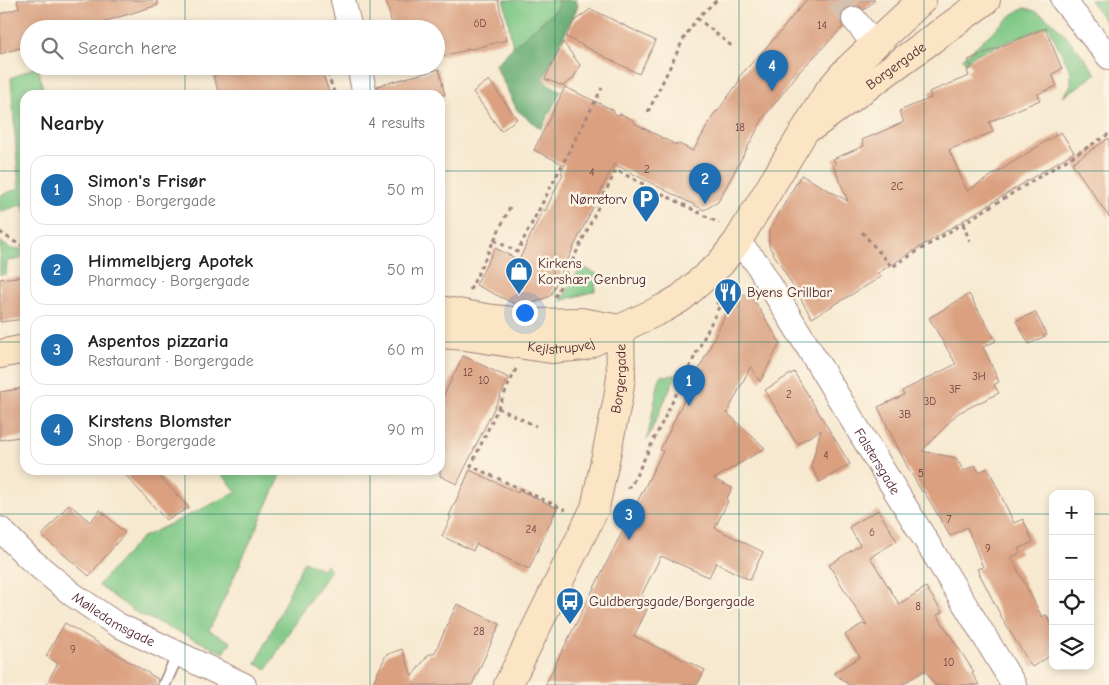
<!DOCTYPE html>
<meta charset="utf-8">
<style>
body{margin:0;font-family:"Comic Neue",sans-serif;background:#f2f2f2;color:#222}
.controls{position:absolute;right:15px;bottom:15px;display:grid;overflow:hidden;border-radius:10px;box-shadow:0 2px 8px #0003}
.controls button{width:45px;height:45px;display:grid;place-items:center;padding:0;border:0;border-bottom:1px solid #e0e0e0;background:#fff;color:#222;font:25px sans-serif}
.you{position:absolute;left:524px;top:312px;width:18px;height:18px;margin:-12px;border:4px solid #fff;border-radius:50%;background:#1a73e8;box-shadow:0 0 0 8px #1a73e833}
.badge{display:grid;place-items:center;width:32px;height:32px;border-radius:50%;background:#1f6fb2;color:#fff;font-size:16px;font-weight:700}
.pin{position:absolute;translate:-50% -41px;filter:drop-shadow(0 1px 2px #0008)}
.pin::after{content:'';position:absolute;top:26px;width:18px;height:15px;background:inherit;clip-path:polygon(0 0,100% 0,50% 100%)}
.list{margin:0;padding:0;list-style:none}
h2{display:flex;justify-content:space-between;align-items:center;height:65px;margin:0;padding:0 20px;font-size:21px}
h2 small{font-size:16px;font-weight:400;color:#767676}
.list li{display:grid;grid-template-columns:32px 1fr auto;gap:15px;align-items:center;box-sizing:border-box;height:70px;margin:0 10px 10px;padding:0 10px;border:1px solid #e0e0e0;border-radius:15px}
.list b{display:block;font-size:19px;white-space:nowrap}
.list p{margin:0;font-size:16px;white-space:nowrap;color:#767676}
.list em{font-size:16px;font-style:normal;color:#767676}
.icon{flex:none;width:28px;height:28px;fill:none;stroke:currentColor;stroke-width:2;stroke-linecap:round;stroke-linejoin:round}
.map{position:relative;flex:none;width:1109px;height:685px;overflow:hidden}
.search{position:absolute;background:#fff;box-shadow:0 2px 8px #0003;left:20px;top:20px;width:425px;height:55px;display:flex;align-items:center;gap:12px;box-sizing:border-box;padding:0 18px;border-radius:28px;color:#767676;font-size:19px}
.panel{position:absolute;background:#fff;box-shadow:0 2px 8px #0003;left:20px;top:90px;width:425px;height:385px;border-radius:15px}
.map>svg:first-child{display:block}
</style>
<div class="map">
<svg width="1109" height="685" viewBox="0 0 1109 685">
<rect width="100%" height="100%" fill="#fcf5e5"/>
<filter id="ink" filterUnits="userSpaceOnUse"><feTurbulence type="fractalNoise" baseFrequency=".02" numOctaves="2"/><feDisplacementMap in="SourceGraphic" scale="10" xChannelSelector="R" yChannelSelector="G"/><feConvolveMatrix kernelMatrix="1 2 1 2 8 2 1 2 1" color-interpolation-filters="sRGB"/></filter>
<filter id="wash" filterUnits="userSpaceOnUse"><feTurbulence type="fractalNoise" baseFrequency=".0096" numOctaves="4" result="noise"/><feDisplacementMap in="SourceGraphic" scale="20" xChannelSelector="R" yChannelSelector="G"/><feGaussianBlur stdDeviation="1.12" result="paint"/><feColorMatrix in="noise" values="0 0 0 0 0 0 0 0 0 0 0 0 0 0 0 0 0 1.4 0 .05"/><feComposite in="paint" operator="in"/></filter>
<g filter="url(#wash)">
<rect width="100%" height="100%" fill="#f7e9d0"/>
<g fill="#7ec886" stroke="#647458">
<polygon points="504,0 557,0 558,8 513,47"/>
<polygon points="1090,0 1109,0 1109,27"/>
<path d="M1025,8C1053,13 1079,52 1096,74L1063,97L1071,85V72L1048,26L972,56L966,63L962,59L1013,14Z"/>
<polygon points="38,66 43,89 36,95 25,95 25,214 23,204 0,212 0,196 19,188 11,78"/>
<polygon points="0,241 10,249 22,249 21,259 7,261 6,274 0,275"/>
<polygon points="581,266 597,274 595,291 561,301"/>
<polygon points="676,375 647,440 660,376"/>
<polygon points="218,470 279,470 282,473 209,631 231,642 224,653 135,612 98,585 141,538 237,492"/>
<polygon points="304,561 322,569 326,565 331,570 303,609 267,669 256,664"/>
</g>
<polygon fill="#66ac73" stroke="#58664f" points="557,0 576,0 578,6 543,80 561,91 541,129 517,110 495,65 513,47 558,8"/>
<g id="blocks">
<g fill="#daa080">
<polygon points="17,0 157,0 158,5 80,29 29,29 29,45 0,54 0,14 19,8"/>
<polygon points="386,0 498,0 507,40 472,49 466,48 468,50 436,57 436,29 393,29"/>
<polygon points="806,0 875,0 864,10 859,6 852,5 845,9 841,14 841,22 843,27 800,71 764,117 718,202 704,210 614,164 550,296 526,306 519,306 476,285 495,248 519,260 543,209 545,211 563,174 561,173 565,165 534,150 565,87 613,110 616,115 621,114 635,121 634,123 676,145 677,143 693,151 716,111 717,112 740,80 738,78 781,31"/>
<polygon points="591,9 656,41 639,74 566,37 574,21"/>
<polygon points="1045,28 1062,69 1052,74 1057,86 1038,94 1040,100 989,122 993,132 949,150 967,191 1061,132 1074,152 878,273 881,277 812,318 769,246 769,231 801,175 848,201 833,165 836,164 833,159 864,146 862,140 904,122 899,111 931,98 929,92 969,76 967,70 972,68 968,60"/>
<polygon points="563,42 580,65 573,79 563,86 545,79"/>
<polygon points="232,66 320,66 330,95 220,95 213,76 216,75 215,72"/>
<polygon points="439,69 445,95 378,95 377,86"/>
<polygon points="489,80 517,119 501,131 473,92"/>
<polygon points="1109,138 1109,217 1072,163"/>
<polygon points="25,276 25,319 0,322 0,279"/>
<polygon points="969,294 996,341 983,347 999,382 994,385 999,393 958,413 922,451 956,458 964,471 975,465 979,472 988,468 1014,523 1023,519 1033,542 1018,549 1020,553 1011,557 1042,617 1046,615 1053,626 1053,654 1032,667 1004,622 977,569 983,567 967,527 950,536 924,491 922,492 907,466 878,407 904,395 902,391 956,364 929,318"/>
<polygon points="735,295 751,295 780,343 760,382 751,366 727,413 765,448 714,479 732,488 726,500 728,501 715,528 763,552 750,580 716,563 709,577 661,556 641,596 651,601 634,636 705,670 697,685 545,685 663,451 660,450"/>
<polygon points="1035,312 1047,335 1029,344 1016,321"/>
<polygon points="463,356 509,378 457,484 440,476 440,403"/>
<polygon points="794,372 850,464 820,482 811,466 821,430 797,444 765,390"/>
<polygon points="25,388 25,436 0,440 0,392"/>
<polygon points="121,470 154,470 189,508 166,520"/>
<polygon points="470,470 518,493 519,490 557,508 529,569 476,544 473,551 442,536 451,517 449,516"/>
<polygon points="69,504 90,522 100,510 125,533 89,576 42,536"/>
<polygon points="878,510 897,541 870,557 899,604 926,587 942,612 937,615 974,672 972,673 979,685 935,685 925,670 901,685 849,685 834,673 860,657 845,635 862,624 867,626 829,565 860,545 849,527"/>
<polygon points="457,604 500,624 472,685 372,685 386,655 402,649 412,676 429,654 434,654"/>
<polygon points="65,623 158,679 157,685 46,685 58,663 46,656"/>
</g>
</g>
</g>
<g filter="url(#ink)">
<use href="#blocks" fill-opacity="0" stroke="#a0847e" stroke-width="1"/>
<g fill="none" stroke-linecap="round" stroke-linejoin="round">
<polyline stroke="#d4c1af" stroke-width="24" stroke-dasharray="24 12" stroke-linecap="butt" points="837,0 854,19"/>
<g stroke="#a0847e" stroke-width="14">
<polyline id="lane" points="164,685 178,654"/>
</g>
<g stroke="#a0847e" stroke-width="26">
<g id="street">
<polyline points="343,0 350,29"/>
<polyline points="1063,0 1109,57"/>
<polyline points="854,19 874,44"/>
<polyline points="359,66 365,95"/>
<path id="s1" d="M737,242L756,262L1014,685"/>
<path id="s2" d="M0,529L30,559L72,594L116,624L244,685"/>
</g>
</g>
<g stroke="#a0847e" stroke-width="30">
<g id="secondary">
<path id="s3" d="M814,125L986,0"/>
<polyline points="440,310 493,319 535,323 581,322 620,329"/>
<path id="s4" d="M440,334L465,336L551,349L584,346L664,308L681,298L720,264L737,242L828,92L845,72L922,0"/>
<polyline points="0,354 25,349"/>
<path id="s5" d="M508,685L595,508L618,398L621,377L620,329"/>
</g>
</g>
<g stroke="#a0847e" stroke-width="3" stroke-dasharray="4 4" stroke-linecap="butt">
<polyline points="697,18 734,48"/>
<polyline points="309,21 312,29"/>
<polyline points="325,66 335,95"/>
<polyline points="648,112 684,38 697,18 717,0"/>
<polyline points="652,205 660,192"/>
<polyline points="963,224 970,242"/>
<polyline points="0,232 13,241 25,247"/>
<polyline points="862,232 892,267 1109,134"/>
<polyline points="494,240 517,252 602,88"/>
<polyline points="470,290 510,207"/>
<polyline points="555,297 616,170 719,223"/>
<polyline points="516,369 471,466 566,510"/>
<polyline points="498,408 536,426"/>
<polyline points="627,488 631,486 720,305 716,302"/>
</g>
<use href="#lane" stroke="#fff" stroke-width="11"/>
<use href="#street" stroke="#fff" stroke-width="24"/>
<use href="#secondary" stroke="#fce5c4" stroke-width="28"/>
</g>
</g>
<path fill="none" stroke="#0f766e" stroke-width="1" stroke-opacity="0.55" d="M185,0V29M370,0V29M555,0V685M739,0V685M924,0V685M185,66V95M370,66V95M0,171H25M440,171H1109M0,342H25M440,342H1109M185,470V685M370,470V685M0,514H1053M1090,514H1109"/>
<defs>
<g id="parking-pin" transform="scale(1.4375)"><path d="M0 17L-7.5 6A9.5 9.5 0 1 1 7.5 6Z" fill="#1f6fb2" stroke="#fcf5e5"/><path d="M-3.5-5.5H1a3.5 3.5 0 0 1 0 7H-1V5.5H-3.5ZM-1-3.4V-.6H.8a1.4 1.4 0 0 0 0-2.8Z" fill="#fff"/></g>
<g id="shop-pin" transform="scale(1.4375)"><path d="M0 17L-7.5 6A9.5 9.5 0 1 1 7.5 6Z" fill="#1f6fb2" stroke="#fcf5e5"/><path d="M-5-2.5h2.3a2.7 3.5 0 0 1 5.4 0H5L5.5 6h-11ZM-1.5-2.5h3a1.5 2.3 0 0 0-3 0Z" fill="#fff"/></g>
<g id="restaurant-pin" transform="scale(1.4375)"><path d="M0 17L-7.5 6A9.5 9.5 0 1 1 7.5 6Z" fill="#1f6fb2" stroke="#fcf5e5"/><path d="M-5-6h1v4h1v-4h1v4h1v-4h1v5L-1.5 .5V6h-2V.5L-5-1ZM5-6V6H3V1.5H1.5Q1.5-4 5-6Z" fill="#fff"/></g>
<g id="bus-pin" transform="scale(1.4375)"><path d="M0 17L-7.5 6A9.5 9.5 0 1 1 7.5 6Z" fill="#1f6fb2" stroke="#fcf5e5"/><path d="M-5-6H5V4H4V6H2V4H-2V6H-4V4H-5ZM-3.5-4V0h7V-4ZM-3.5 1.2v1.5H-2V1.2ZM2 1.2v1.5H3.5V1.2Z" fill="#fff"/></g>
</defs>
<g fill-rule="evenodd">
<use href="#parking-pin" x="646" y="199"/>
<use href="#shop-pin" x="519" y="271"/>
<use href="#restaurant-pin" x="728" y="292"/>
<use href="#bus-pin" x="570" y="601"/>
</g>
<g text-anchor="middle" stroke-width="5" stroke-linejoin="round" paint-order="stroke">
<g font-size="11" fill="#6e3f40">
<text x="480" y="27">6D</text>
<text x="822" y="29">14</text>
<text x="740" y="131">18</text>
<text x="647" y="173">2</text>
<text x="592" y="176">4</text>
<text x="897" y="190">2C</text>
<text x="468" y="376">12</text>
<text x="979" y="380">3H</text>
<text x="484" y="384">10</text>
<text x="955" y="393">3F</text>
<text x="789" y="398">2</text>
<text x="930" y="405">3D</text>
<text x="905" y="418">3B</text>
<text x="826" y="459">4</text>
<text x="921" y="477">5</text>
<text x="949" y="523">7</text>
<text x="531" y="533">24</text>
<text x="872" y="536">6</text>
<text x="988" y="552">9</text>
<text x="918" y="610">8</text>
<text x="479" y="635">28</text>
<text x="73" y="653">9</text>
<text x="949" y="666">10</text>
</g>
<g font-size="14" fill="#4a1f2b" stroke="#fcf5e5">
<text dy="5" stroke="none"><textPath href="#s3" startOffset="101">Borgergade</textPath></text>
<text dy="5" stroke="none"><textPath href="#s4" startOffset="122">Kejlstrupvej</textPath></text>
<text dy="5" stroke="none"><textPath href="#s5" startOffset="329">Borgergade</textPath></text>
<text dy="5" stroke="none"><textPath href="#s1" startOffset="261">Falstersgade</textPath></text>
<text dy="5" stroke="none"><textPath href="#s2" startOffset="146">Mølledamsgade</textPath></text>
</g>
<g font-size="14" fill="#4a1f2b" stroke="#fcf5e5" text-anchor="start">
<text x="627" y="204" text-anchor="end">Nørretorv</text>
<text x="538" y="268">Kirkens<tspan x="538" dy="16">Korshær Genbrug</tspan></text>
<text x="747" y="297">Byens Grillbar</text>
<text x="589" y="606">Guldbergsgade/Borgergade</text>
</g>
</g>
</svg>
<div class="controls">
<button>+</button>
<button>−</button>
<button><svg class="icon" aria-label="locate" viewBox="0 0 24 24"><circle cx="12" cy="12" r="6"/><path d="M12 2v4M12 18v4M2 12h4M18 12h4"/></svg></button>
<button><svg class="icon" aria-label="layers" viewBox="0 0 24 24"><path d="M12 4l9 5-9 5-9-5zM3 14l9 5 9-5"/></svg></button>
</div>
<div class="you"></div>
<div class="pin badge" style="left:689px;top:406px">1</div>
<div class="pin badge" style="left:705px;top:204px">2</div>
<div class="pin badge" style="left:629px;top:540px">3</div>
<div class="pin badge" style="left:772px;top:91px">4</div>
<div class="search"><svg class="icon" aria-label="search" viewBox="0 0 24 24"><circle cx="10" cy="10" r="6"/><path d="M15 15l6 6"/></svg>Search here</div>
<section class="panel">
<h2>Nearby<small>4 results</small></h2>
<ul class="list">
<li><span class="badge">1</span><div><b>Simon's Frisør</b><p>Shop · Borgergade</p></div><em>50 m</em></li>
<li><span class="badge">2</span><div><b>Himmelbjerg Apotek</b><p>Pharmacy · Borgergade</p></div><em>50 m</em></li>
<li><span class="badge">3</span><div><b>Aspentos pizzaria</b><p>Restaurant · Borgergade</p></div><em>60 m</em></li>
<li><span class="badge">4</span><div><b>Kirstens Blomster</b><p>Shop · Borgergade</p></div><em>90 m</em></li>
</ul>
</section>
</div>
